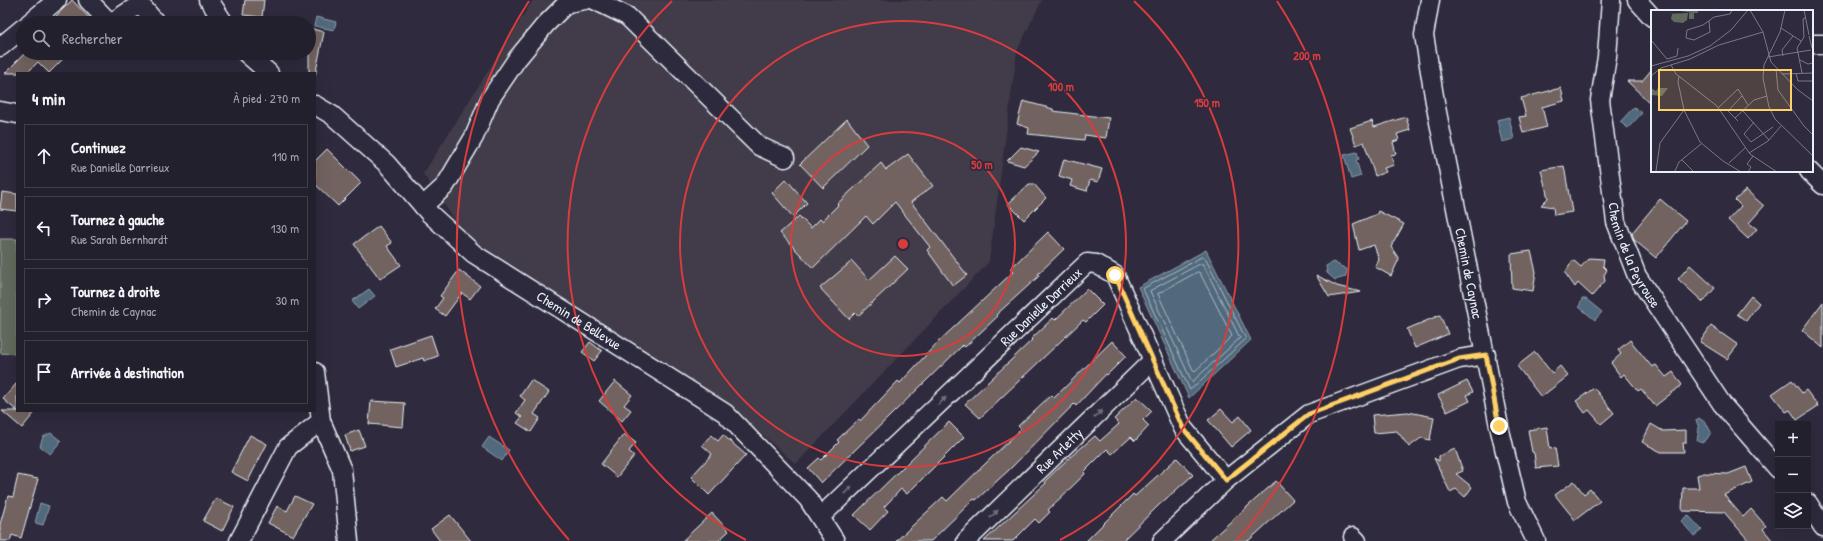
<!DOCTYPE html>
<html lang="fr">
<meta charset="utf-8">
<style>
body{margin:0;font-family:"Patrick Hand",sans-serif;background:#2b2836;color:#f1f3f6}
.controls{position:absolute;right:12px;bottom:12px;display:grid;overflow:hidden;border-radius:0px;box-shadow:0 4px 16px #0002}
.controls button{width:36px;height:36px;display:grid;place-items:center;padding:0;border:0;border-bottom:1px solid #403e4a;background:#23202e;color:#f1f3f6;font:20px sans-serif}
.stop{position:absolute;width:12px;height:12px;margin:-9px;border:3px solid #ffd166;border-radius:50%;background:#fff}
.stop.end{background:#ffd166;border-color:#fff;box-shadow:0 1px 4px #0008}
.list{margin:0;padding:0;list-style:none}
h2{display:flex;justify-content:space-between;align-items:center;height:52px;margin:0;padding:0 16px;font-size:17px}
h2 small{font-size:13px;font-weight:400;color:#a3a3aa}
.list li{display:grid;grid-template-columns:26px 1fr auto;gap:12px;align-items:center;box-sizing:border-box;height:64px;margin:0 8px 8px;padding:0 8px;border:1px solid #403e4a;border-radius:0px}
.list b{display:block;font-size:15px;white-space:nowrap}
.list p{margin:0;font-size:13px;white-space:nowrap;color:#a3a3aa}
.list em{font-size:13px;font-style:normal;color:#a3a3aa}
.icon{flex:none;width:22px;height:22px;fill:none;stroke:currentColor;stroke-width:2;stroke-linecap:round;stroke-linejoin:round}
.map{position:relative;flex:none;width:1823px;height:541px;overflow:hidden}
.search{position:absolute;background:#23202e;box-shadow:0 4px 16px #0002;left:16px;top:16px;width:300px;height:44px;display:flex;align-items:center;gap:10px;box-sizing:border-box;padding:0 14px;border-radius:22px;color:#a3a3aa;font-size:15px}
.panel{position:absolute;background:#23202e;box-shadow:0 4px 16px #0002;left:16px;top:72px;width:300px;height:340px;border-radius:0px}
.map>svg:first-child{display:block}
</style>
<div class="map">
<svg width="1823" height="541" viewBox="0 0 1823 541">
<rect width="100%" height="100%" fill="#2f2a3d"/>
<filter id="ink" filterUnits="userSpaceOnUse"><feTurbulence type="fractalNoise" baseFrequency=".025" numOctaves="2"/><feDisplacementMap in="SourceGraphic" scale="8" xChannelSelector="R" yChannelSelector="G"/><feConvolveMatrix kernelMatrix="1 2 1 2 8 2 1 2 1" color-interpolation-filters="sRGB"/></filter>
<g filter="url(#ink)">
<polygon fill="#433b48" points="533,0 1042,0 1017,51 989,262 796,464 720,398 470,242 423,174"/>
<polygon fill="#626a5d" stroke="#a5aeaa" points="0,239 17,239 17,354 0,353"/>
<g fill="#51697b" stroke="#8d9fad">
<polygon points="316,17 336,22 334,30 314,26"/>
<polygon points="1634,107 1642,113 1628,128 1620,122"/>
<polygon points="1509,117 1514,139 1502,142 1497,120"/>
<polygon points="1357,152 1359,159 1356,160 1361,176 1351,179 1344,155"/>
<polygon points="1206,250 1251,340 1189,398 1138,287"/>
<polygon points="1333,262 1348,270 1345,277 1335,280 1327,273 1326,266"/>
<polygon points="369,289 375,296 358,309 352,301"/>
<polygon points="1582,299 1586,299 1602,312 1595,320 1579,307"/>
<polygon points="1699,418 1706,423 1711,432 1707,439 1702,443 1697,441 1699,428 1696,420"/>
<polygon points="51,433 61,441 50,454 40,446 43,437"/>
<polygon points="489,437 509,450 502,461 482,447"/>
<polygon points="40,503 49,506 43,525 35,523"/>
<polygon points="1688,515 1702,530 1694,536 1681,521"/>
</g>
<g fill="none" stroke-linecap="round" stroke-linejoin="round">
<g stroke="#acbbc6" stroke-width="1">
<polygon points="1202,257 1205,258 1246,339 1190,390 1143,289"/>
<polygon points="1200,264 1203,264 1240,338 1192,382 1150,291"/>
<polygon points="1198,272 1200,273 1232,336 1194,372 1158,294"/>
</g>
</g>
<g fill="#726460" stroke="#e8f1f8">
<polygon points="72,0 94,23 49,23"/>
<polygon points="245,0 264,0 262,17 243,15"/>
<polygon points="309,28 324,32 315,76 315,73 309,73"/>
<polygon points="25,53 69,53 49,73 38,62 27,73 5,73"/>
<polygon points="1652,69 1652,105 1627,81 1642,81"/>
<polygon points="1561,88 1564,101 1542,107 1547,127 1523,133 1519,117 1526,116 1521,98"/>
<polygon points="1023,101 1053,109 1053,111 1109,118 1106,138 1085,135 1084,140 1028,134 1029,128 1017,124"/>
<polygon points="1406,117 1410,130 1397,134 1399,140 1393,142 1396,154 1391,155 1394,165 1384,168 1386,172 1375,176 1364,142 1356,145 1350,128 1372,121 1374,127"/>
<polygon points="847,119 867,145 823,188 800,164"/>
<polygon points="1021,147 1039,152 1024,166 1007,161"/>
<polygon points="327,149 361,183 338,206 315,184 315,161"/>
<polygon points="908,154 933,186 911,202 967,275 953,286 927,250 930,247 895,202 873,224 866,216 813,268 780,233 799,216 811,228 820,219 822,221 838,205 837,204 881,163 886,170"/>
<polygon points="1064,159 1102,169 1098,182 1090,180 1087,191 1070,186 1072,180 1059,176"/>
<polygon points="1564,166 1572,212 1554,215 1553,207 1541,205 1548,198 1541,170"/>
<polygon points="786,179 807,203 793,217 772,193"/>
<polygon points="1029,184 1034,184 1046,198 1024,220 1008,204"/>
<polygon points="1746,190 1764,206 1749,223 1757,229 1748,239 1728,220 1741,206 1735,200"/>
<polygon points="2,192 17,194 17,211 0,209"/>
<polygon points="1660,199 1686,221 1656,258 1634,240 1632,233"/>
<polygon points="1378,211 1404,224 1391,247 1399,259 1391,276 1375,267 1379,260 1374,245 1359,250 1353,224 1377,214"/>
<polygon points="379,226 392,243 387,246 401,265 380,279 354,244"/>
<polygon points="1048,232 1064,249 1038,274 1039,276 996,315 998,316 965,347 963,345 821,483 808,468 819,458 821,460 839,442 837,440 859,419 860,421 898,381 900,383 937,343 1013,272 1010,269"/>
<polygon points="1531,251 1536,272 1533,291 1512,288 1511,254"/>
<polygon points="895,256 908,269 858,316 855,313 849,319 820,288 852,261 869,280"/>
<polygon points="1589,258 1604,259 1603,266 1607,270 1604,275 1605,281 1592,296 1578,283 1575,287 1565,273 1573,260 1581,267"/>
<polygon points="1690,265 1715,288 1703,302 1678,279"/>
<polygon points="459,270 480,286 470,299 462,293 445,316 435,309 443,298 440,296"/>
<polygon points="1316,275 1337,286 1361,292 1329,297"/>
<polygon points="1087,289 1103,305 1086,322 1083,320 980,418 965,404 1032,340 1031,339 1053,318 1055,320"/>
<polygon points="1751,296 1759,303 1746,321 1737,314"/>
<polygon points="1823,302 1823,348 1802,330"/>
<polygon points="1440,315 1448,334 1415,348 1407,329"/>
<polygon points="1711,326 1738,345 1727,359 1700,342"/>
<polygon points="431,335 438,356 424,361 423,358 396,367 390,349"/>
<polygon points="1630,340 1652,367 1656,365 1666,377 1673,372 1682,385 1655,406 1641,389 1638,391 1624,374 1621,377 1611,363 1621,354 1618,350"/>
<polygon points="1112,341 1126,356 1107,375 1106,374 1076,406 1074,404 1009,470 976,500 974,499 931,541 896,541 943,497 947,501 1021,429 1018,426 1051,395 1054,398"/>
<polygon points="590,342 602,351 594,361 582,352"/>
<polygon points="1535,352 1552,373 1560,366 1568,376 1541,397 1517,366"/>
<polygon points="531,380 549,392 534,414 540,418 531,432 517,423 522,417 516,413 525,400 520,396"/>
<polygon points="1792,380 1802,393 1806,390 1818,406 1797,420 1790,410 1786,412 1772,394"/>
<polygon points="615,381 632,395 624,405 631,410 622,421 599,401"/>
<polygon points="1467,381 1473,392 1467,395 1470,401 1447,412 1438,395"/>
<polygon points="17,383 17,411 36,411 22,428 2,411 17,411 3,399"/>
<polygon points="1594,388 1614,413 1601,424 1589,410 1585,413 1576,401"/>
<polygon points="1137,397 1152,411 1143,420 1149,426 1135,441 1131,437 1112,454 1107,449 1084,472 1085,474 1048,510 1050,512 1039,523 1035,519 1013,541 984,541 1046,483 1045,481 1069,458 1095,436 1100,441 1119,424 1114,419"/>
<polygon points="371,401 405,403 403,427 369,424"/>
<polygon points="1221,409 1233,422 1240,416 1251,430 1231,447 1208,420"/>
<polygon points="1408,412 1434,417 1430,440 1421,438 1409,447 1397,431 1374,433 1372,415"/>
<polygon points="949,422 964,437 907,494 901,489 884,507 888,511 870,530 854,515"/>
<polygon points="1651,424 1663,431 1686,430 1686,443 1683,443 1684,452 1661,452 1642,442"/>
<polygon points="1547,427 1550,449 1555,448 1558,466 1536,468 1534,453 1532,452 1528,430"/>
<polygon points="359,430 365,446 350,451 345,435"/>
<polygon points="624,434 636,443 629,451 634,456 617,477 601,464"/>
<polygon points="250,435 267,444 248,481 231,472"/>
<polygon points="711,435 718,441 723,435 746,455 709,495 691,477 712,454 702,445"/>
<polygon points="1455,449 1463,471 1456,474 1472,487 1465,497 1456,489 1450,492 1434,458 1439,461 1439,456"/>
<polygon points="1177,458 1193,475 1159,505 1122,541 1086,541 1133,494 1135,496"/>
<polygon points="1746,467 1752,482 1724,495 1743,517 1751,509 1766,526 1763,529 1773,541 1749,541 1724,512 1682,511 1683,488 1699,488 1697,475 1704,473 1728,474"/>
<polygon points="18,475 38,479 21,538 12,535 10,541 0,541 0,524 8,496 13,497"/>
<polygon points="1276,481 1293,500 1256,534 1248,541 1209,541"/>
<polygon points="1574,481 1584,494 1590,489 1600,501 1575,520 1555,495"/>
<polygon points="295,496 312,504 293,536 268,523 277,506 287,511"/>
<polygon points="216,498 234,507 222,531 203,521"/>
<polygon points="712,513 729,531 718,541 682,541"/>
<polygon points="450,515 471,541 440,541 431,529"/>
</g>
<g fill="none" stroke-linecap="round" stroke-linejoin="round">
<g stroke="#e8f1f8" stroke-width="21">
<g id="minor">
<polyline points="88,0 110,23"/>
<polyline points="209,0 224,23"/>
<polyline points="594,0 627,16 759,146 785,158"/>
<path id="s1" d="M1430,0L1424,35L1435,102L1499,426L1517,502L1536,541"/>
<path id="s2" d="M1611,0L1607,57L1600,100L1616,222L1637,276L1722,404L1778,469"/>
<polyline points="1637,0 1652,17"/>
<polyline points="29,23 57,0"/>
<polyline points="111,23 140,4 156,23"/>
<polyline points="1812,44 1823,44"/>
<polyline points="0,47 23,28"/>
<polyline points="246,53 269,73"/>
<path id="s3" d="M315,105L332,115L387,164L429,213L474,254L725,413L808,499L835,541"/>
<polyline points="0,111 17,114"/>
<polyline points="1809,171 1823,185"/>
<polyline points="423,206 445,186 474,137 490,99 517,59 545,25 567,3 585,0"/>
<polyline points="315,372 321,421 342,470 349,541"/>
<polyline points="1808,503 1823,527"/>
<path id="s4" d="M820,517L1087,263L1096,264L1115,275L1183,428L1226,480"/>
<polyline points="1353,537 1357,541"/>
<polyline points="239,541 288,447 321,421"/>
<path id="s5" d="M966,541L1153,360"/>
<polyline points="1162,541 1226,480 1309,414 1459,359 1486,355"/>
</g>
</g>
<use href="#minor" stroke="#2f2a3d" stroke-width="18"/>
</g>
<defs><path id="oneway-solid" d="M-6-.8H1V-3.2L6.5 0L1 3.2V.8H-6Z"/></defs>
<g fill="#70707e">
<use href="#oneway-solid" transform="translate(942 401) rotate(-44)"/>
<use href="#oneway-solid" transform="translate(1098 414) rotate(-44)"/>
<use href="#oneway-solid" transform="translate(848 490) rotate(-44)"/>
<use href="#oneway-solid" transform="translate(994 514) rotate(-44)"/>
</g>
</g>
<g fill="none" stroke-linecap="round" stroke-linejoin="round" filter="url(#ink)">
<polyline stroke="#ffd166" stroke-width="5" points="1115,275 1183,428 1226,480 1309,414 1459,359 1486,355 1499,426"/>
</g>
<g fill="none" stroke="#d83c3d" stroke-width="2">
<circle cx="903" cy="244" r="112"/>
<circle cx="903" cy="244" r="223"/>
<path d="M746 540A335 335 0 0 1 672 1M1134 1A335 335 0 0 1 1060 540"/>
<path d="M569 540A446 446 0 0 1 529 1M1277 1A446 446 0 0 1 1237 540"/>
</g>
<g text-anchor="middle" stroke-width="3.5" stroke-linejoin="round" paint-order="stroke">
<g font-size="14" fill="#e8f1f8" stroke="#2f2a3d">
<text dy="5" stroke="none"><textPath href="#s2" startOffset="261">Chemin de la Peyrouse</textPath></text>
<text dy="5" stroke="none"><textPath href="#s1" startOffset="278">Chemin de Caynac</textPath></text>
<text dy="5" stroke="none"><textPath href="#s4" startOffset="305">Rue Danielle Darrieux</textPath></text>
<text dy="5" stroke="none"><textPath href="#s3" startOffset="343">Chemin de Bellevue</textPath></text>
<text dy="5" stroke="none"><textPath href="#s5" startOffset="130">Rue Arletty</textPath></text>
</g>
</g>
<g transform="translate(1651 10)">
<rect width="162" height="162" fill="#2f2a3d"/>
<path d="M24,0H47V3H43V9H38V3H41ZM37,3L36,10L32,13L23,12L20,9L21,4H15ZM0,78L5,81L7,78H17L11,86L0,85Z" fill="#626a5d"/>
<path fill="none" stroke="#797a88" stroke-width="1" d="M99,0L112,22L120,52L147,80L162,91M134,0L129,22L113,55L112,68L118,97L124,109L162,146M153,0L158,25M58,11L59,22L43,30L35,28L36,20L52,15L59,10L63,7L79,4L81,0M130,18L150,31M158,26L161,38M0,30L16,49L26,46L27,38M132,46L131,40L142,26M117,47L160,40M149,50L157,54L162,53M20,55L25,64L66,96L99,144L126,162M0,56L37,46L59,36L80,20L97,0M125,59L127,80L153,116L162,125M145,63L147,71H162M151,63L146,38L153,27L152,9L154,8M131,64L162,63M0,66L10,58L39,49L68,35L112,22M28,66L27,72L33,100L49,132L72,151L90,162M67,98L87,79L97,95M91,100L118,130M84,108L103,90L116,86M87,111L77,101L91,86M103,112L93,124L100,132L122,117M98,143L117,131L130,116M31,150L43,162M78,153L94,138M5,161L9,133L33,100M24,161L28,152L50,134M97,162L100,157L96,154L102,146"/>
<path fill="#ffd166" fill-opacity="0.15" stroke="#ffd166" stroke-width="2" d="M8,60H140V100H8Z"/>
<rect width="162" height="162" fill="none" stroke="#e8f1f8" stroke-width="2"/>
</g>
<circle cx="903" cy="244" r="6" fill="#d83c3d" stroke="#2f2a3d" stroke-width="2"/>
<g font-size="12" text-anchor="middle" font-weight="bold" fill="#d83c3d" stroke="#2f2a3d" stroke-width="3.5" stroke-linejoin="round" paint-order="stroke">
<text x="1307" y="60">200 m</text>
<text x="1061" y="91">100 m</text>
<text x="1207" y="107">150 m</text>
<text x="982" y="169">50 m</text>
</g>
</svg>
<div class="controls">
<button>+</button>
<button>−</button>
<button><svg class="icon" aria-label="layers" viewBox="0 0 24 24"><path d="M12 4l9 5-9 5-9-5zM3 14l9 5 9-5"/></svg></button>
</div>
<div class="stop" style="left:1115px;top:275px"></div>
<div class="stop end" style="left:1499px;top:426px"></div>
<div class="search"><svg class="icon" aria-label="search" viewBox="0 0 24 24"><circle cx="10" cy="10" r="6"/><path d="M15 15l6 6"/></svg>Rechercher</div>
<section class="panel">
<h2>4 min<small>À pied · 270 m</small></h2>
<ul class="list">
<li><svg class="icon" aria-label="ahead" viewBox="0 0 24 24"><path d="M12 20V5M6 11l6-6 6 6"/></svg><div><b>Continuez</b><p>Rue Danielle Darrieux</p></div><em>110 m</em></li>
<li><svg class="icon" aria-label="left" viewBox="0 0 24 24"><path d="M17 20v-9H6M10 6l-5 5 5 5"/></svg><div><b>Tournez à gauche</b><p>Rue Sarah Bernhardt</p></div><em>130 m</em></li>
<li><svg class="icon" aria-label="right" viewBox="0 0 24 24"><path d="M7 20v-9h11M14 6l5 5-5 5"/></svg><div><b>Tournez à droite</b><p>Chemin de Caynac</p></div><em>30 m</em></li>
<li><svg class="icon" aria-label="arrive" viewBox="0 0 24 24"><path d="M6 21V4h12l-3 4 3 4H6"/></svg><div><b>Arrivée à destination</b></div></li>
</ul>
</section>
</div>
